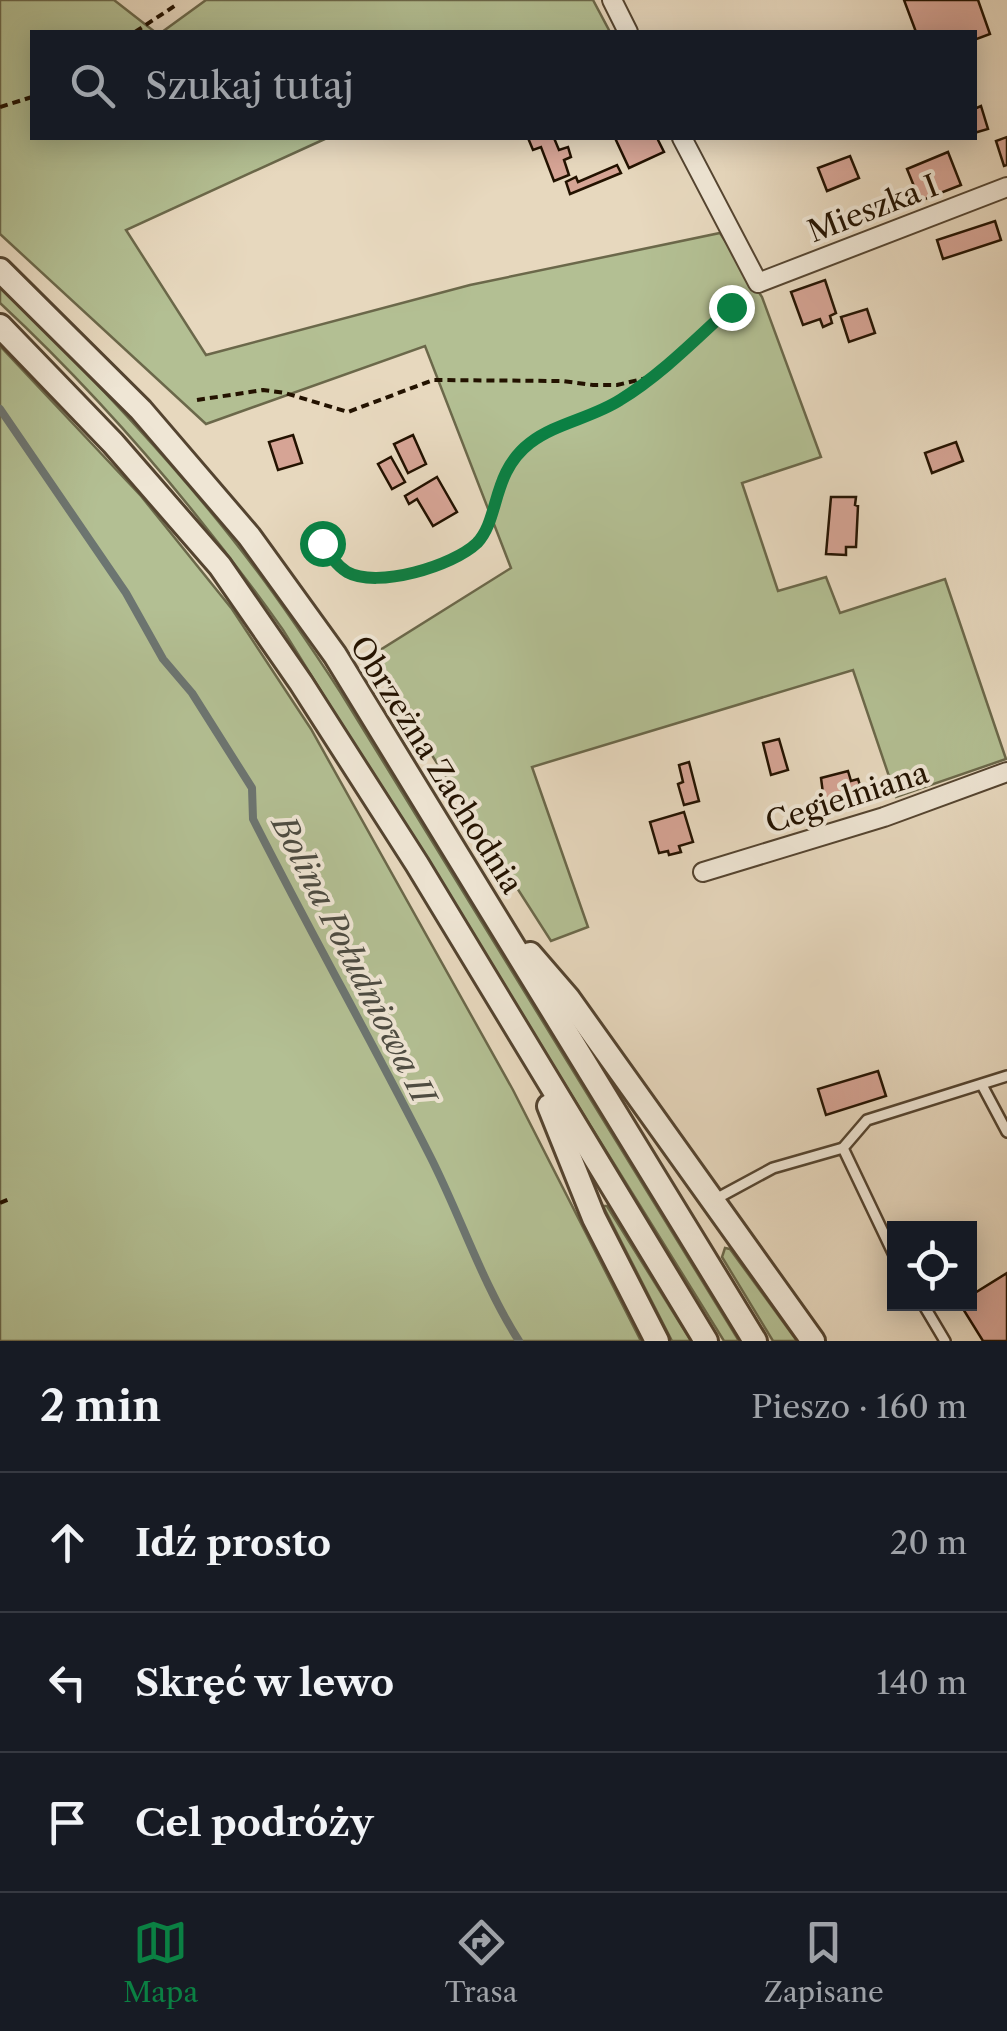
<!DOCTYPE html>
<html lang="pl">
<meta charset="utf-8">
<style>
body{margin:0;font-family:"Libre Caslon Text",serif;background:#20242c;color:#f1f3f6}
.controls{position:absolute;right:30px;bottom:30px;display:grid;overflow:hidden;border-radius:0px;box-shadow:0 5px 25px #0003}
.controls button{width:90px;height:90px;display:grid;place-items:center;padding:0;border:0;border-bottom:2px solid #363941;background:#171b24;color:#f1f3f6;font:50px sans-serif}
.stop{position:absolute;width:30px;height:30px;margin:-22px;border:8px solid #0b8043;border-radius:50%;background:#fff}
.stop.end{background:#0b8043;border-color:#fff;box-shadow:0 2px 10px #0008}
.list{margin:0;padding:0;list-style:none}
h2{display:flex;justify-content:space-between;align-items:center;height:130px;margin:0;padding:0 40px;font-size:42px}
h2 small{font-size:32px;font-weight:400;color:#9ea1a6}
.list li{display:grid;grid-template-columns:65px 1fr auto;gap:30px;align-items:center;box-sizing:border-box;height:140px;padding:0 40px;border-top:2px solid #363941}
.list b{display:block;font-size:38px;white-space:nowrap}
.list em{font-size:32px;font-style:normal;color:#9ea1a6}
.icon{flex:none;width:55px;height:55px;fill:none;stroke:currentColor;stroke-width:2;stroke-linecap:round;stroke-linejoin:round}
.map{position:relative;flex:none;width:1007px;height:1341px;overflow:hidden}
.search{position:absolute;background:#171b24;box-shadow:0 5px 25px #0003;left:30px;right:30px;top:30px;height:110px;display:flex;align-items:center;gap:25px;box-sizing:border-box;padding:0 35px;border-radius:0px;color:#9ea1a6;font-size:38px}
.sheet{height:550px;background:#171b24}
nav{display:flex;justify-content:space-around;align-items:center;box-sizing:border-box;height:140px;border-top:2px solid #363941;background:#171b24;font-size:28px;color:#9ea1a6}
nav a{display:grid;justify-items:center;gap:5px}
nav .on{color:#0b8043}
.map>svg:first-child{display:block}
</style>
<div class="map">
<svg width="1007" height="1341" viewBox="0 0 1007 1341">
<rect width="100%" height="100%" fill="#e7d8be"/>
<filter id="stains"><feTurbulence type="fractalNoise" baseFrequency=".002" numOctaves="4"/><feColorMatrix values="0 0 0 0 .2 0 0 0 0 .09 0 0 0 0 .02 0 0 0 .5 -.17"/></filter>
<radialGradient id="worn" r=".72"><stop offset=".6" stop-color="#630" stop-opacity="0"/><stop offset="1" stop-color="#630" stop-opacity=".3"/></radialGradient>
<g fill="#b3bf93" stroke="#6b684a" stroke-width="2.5">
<polygon points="0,0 114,0 155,32 32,32 32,138 327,138 126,230 206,355 470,285 720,233 762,297 821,457 742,483 778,591 826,577 840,613 945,579 1006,759 896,797 853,670 532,767 588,927 551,941 369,657 511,568 425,346 206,424 0,234"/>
<polygon points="206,0 593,0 610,32 162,32"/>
<path d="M0,285C90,375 178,466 254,567C285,608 313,650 341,693L739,1341H724L283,630C200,513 105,401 0,303Z"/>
<polygon points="0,346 141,496 232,609 311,729 513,1090 641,1341 0,1341"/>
<polygon points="603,1206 607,1206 691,1341 672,1341"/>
<polygon points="725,1248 730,1249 797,1341 773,1341 722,1257"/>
</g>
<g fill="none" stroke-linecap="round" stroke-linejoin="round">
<path stroke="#6c7571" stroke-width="8" d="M0,409L126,593L163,659L192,693L252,788L253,819C310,932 373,1043 430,1156C461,1217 482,1283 519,1341"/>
</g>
<g fill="#d6a495" stroke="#231200" stroke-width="2.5">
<polygon points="904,0 978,0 990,34 974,40 974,32 916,32"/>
<polygon points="981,106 988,129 974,133 974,109"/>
<polygon points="1007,137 1007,165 1004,166 996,141"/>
<polygon points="528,138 554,138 559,150 568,147 571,157 564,160 569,175 554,181 541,147 533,150"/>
<polygon points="615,138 657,138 664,152 629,168"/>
<polygon points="948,152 961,185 920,201 907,169"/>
<polygon points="850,156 859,178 827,191 818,168"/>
<polygon points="617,165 621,173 570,194 566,182 576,177 578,182"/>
<polygon points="995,221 1001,240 943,259 937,240"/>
<polygon points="825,280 836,313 830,316 832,323 823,327 820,319 803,325 791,292"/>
<polygon points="867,309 875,333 849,342 841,317"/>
<polygon points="293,435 302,463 278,470 269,442"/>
<polygon points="413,435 426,464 408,473 394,444"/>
<polygon points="956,442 963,461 932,473 925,453"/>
<polygon points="391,457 405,482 392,489 378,464"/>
<polygon points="437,477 457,512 433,526 417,499 409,504 405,496"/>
<polygon points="831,497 856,497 855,505 858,506 856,547 846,547 846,555 826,554"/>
<polygon points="779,739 788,770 771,775 763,743"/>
<polygon points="689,762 699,801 684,805 678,784 683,782 679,765"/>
<polygon points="848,771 851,781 858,779 860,785 853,788 857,800 825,809 821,778"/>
<polygon points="684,812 693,842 679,846 681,852 669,855 668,851 659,853 650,822"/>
<polygon points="878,1071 886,1096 826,1115 818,1089"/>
<polygon points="1007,1273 1007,1341 983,1341 960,1304 970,1304 970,1296"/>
</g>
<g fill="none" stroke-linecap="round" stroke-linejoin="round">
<g stroke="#544430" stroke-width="14">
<g id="service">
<polyline points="982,1085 1007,1132"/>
<polyline points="712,1201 773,1168 843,1148"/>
<polyline points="894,1255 843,1148 867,1120 1007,1076"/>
<polyline points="923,1304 945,1341"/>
</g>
</g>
<g stroke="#544430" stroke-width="22">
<g id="minor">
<polyline points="612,0 628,32"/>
<polyline points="682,138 758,283 1007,187"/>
<polyline points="703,872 884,817 1007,772"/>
</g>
</g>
<g stroke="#544430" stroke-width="28">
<g id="tertiary">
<polyline points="0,270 141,410 249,536 335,655 755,1341"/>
<polyline points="0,326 113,443 220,566 301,683 417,864 706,1341"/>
<polyline points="530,954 568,998 813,1341"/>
<polyline points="549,1106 594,1218 657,1341"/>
</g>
</g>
<g stroke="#231200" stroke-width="4" stroke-dasharray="8 5" stroke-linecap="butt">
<polyline points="135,32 176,5"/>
<polyline points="0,107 32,97"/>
<polyline points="197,400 263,390 285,393 348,412 433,380 562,381 593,385 617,385 647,378"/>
<path d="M322,543C329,554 336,565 347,572C376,589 462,565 480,538C500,507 497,470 528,445C554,424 589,419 617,402C664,374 705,332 745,294"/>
<polyline points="0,1203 12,1198"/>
</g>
<use href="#service" stroke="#efe6d5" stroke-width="9"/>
<use href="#minor" stroke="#efe6d5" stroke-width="18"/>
<use href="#tertiary" stroke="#efe6d5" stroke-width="22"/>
</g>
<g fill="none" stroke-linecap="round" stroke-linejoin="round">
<path stroke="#0b8043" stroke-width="12" d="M322,543C329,554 336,565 347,572C377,589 453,566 477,543C500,519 491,473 530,443C556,423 592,418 620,400C661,375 696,339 731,307"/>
</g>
<g text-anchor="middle" stroke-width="8" stroke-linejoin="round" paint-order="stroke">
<g font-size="30" fill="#231200" stroke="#efe6d5">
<text transform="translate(873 209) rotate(-21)" y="10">Mieszka I</text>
<text transform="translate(436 765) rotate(58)" y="10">Obrzeżna Zachodnia</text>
<text transform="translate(847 798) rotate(-18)" y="10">Cegielniana</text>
</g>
<g font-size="32" font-style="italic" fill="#4d4c42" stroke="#efe6d5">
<text transform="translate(353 959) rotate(63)" y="11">Bolina Południowa II</text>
</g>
</g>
<rect width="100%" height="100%" filter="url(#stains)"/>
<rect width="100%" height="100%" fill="url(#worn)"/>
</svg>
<div class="controls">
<button><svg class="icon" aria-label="locate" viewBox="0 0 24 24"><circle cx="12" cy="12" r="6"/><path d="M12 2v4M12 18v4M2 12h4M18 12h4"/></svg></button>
</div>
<div class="stop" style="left:322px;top:543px"></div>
<div class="stop end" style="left:731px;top:307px"></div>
<div class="search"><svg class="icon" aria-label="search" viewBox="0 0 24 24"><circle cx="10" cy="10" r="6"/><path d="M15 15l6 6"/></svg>Szukaj tutaj</div>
</div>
<section class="sheet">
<h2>2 min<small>Pieszo · 160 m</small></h2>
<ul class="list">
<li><svg class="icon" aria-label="ahead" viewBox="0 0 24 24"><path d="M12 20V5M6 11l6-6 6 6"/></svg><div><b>Idź prosto</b></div><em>20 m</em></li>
<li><svg class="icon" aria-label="left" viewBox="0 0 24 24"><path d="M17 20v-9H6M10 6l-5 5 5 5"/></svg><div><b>Skręć w lewo</b></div><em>140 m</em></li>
<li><svg class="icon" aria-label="arrive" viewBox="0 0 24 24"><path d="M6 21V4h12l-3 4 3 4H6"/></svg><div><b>Cel podróży</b></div></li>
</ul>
</section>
<nav>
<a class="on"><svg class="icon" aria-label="map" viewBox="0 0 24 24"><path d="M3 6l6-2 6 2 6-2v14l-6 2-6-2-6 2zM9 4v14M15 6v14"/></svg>Mapa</a>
<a><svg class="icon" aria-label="directions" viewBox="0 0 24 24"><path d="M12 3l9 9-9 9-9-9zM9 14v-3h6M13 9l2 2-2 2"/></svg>Trasa</a>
<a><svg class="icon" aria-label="saved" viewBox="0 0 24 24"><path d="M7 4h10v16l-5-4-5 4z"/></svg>Zapisane</a>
</nav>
